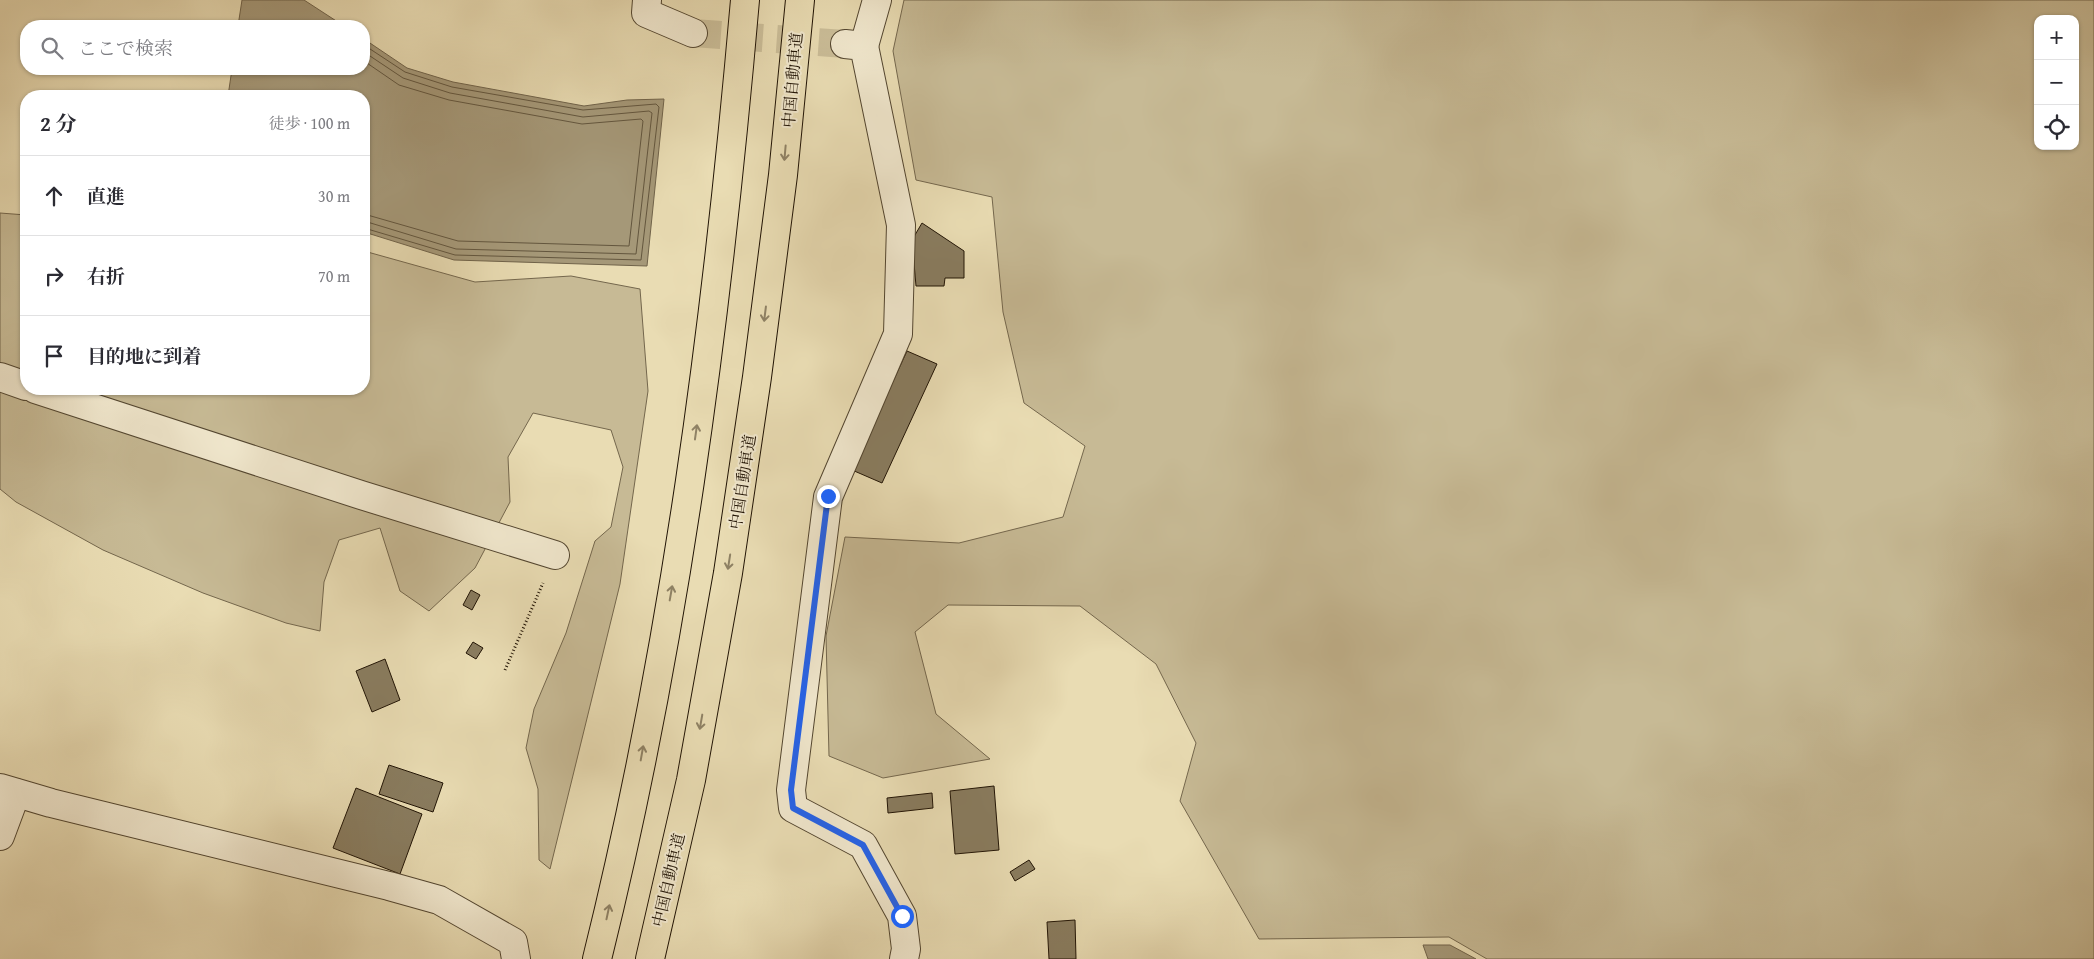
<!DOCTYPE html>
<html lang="ja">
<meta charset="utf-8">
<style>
body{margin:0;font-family:"Gentium Book Plus","Noto Serif JP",serif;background:#f2f2f3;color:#2b2b33}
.controls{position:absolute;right:15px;top:15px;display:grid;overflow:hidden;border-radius:10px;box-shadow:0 1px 4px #0004}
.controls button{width:45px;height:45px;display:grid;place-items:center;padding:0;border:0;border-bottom:1px solid #e1e1e2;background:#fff;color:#2b2b33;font:25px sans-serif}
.stop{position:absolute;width:15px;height:15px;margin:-11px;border:4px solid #2563eb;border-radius:50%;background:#fff}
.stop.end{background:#2563eb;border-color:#fff;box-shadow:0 1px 5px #0008}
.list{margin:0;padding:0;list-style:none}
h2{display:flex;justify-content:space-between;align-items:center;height:65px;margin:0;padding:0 20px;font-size:21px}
h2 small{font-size:16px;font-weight:400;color:#7c7c81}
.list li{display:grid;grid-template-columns:32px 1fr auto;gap:15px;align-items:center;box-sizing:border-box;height:80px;padding:0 20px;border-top:1px solid #e1e1e2}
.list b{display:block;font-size:19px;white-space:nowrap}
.list em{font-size:16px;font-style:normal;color:#7c7c81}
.icon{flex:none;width:28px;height:28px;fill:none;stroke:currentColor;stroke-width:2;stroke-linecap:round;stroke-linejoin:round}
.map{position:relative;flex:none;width:2094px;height:959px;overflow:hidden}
.search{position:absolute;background:#fff;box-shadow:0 1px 4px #0004;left:20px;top:20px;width:350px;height:55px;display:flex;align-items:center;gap:12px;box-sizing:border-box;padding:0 18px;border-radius:20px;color:#7c7c81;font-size:19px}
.panel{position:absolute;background:#fff;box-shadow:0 1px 4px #0004;left:20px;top:90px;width:350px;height:305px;border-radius:20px}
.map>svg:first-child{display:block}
</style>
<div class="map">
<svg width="2094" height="959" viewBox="0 0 2094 959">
<rect width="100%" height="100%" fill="#e9dcb3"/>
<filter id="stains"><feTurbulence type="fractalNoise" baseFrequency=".004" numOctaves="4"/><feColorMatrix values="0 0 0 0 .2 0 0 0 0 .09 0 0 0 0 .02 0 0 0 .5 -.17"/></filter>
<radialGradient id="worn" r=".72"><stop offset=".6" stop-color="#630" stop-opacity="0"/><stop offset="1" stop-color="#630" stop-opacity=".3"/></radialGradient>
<g fill="#c7ba95" stroke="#74674d" fill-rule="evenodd">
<path d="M904,0H2094V959H1487L1449,937L1259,939L1180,801L1196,743L1156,664L1080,606L948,605L915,632L936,714L990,759L883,778L829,756L826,636L845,537L959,543L1063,517L1085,446L1024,403L1003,312L992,197L916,180L893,51ZM2038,19H2075V146H2038Z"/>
<polygon points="0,213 26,215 26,389 364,389 364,251 475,282 571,276 640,289 648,391 620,584 550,869 539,860 538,789 526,748 534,709 566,633 595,541 611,527 623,467 611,430 533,413 508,457 510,502 475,568 429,611 400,591 380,528 339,540 324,582 320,631 286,623 203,593 103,550 16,502 0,489"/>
</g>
<g fill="#a59878" stroke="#70634a">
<polygon points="242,0 304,0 344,26 238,26"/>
<polygon points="364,39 407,68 453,82 584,106 627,100 664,99 647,266 454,260 364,232 364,96 228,96 232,69 364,69"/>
<polygon points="1423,945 1450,945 1476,959 1428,959"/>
</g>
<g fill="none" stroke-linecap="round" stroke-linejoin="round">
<g stroke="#63563e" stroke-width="1">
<polyline points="364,45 405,72 452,87 583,110 656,104 659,107 641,260 455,255 364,228"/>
<polyline points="364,52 403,78 450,93 583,117 649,111 652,113 636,254 456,249 364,221"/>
<polyline points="364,61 399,85 449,100 582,124 641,119 643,121 629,246 458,241 364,214"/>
</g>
</g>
<g fill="#897c5f" stroke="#211405">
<polygon points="922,223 964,251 964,278 945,278 944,286 916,286 912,240"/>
<polygon points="907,351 937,364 882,483 852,470"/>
<polygon points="471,590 480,595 472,610 463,605"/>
<polygon points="473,642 483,648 476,659 466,653"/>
<polygon points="385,659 400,700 372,712 356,671"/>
<polygon points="389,765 443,783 433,812 379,794"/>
<polygon points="994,786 999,850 955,854 950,791"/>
<polygon points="356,788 422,814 400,874 333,848"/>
<polygon points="932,793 933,808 888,813 887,798"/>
<polygon points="1029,860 1035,869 1015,881 1010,872"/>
<polygon points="1075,920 1076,959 1049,959 1047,922"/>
</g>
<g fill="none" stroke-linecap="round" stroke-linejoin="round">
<polyline stroke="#cbbe99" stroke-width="28" stroke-dasharray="28 14" stroke-linecap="butt" points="693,33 845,44"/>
<g stroke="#534630" stroke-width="30">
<g id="minor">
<polyline points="647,0 646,13 693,33"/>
<polyline points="845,44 864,46 901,225 898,334 828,497 791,790 793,808 863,845 902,916 906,949 904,959"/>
<polyline points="864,46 877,0"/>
<polyline points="0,377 26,386"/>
<polyline points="35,389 361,495 555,555"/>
<polyline points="0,788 51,803 389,886 439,900 513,942 516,959"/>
<polyline points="0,836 16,793"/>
</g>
</g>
<g stroke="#211405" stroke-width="30">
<g id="highway">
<path d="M597,959C675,645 717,322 745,0"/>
<polyline points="650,959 691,780 728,573 757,377 783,175 800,0"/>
</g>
</g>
<polyline stroke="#211405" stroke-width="3" stroke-dasharray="1 2.5" stroke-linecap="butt" points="505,670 543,583"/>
<use href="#minor" stroke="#f1e8ce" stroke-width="28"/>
<use href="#highway" stroke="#e9dcb3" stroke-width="28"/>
</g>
<defs><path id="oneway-shaft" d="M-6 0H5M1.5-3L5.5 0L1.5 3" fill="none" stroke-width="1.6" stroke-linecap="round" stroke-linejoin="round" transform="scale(1.25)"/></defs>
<g stroke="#8f8265">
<use href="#oneway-shaft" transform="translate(785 153) rotate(95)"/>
<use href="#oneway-shaft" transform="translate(765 314) rotate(97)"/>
<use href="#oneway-shaft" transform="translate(696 432) rotate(-82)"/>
<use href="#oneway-shaft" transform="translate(729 562) rotate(99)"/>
<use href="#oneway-shaft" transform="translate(671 593) rotate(-80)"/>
<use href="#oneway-shaft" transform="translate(701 722) rotate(100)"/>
<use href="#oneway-shaft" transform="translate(642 753) rotate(-80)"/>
<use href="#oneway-shaft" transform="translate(608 912) rotate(-78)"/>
</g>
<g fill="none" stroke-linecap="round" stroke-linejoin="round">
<polyline stroke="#2563eb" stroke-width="6" points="828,496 791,790 793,808 863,845 902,916"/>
</g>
<g text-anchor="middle" stroke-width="4" stroke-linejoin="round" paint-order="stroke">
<g font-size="16" fill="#211405" stroke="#f1e8ce">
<text transform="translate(792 80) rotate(-85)" y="6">中国自動車道</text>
<text transform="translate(742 482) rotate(-81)" y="6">中国自動車道</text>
<text transform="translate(668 880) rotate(-77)" y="6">中国自動車道</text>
</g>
</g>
<rect width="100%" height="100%" filter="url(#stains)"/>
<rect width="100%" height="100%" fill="url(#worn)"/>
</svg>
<div class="controls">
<button>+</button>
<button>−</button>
<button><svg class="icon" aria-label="locate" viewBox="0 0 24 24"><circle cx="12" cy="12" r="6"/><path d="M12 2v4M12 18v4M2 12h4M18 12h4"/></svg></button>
</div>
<div class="stop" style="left:902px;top:916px"></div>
<div class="stop end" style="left:828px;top:496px"></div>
<div class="search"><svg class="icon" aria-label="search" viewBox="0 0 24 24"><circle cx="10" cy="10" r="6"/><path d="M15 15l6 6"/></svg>ここで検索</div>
<section class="panel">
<h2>2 分<small>徒歩 · 100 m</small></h2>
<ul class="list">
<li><svg class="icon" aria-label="ahead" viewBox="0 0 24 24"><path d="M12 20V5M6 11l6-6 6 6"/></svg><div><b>直進</b></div><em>30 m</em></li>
<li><svg class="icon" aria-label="right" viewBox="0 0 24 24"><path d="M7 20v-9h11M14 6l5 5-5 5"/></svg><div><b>右折</b></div><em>70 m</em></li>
<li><svg class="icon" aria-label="arrive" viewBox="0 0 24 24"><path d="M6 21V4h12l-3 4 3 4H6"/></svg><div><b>目的地に到着</b></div></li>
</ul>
</section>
</div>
